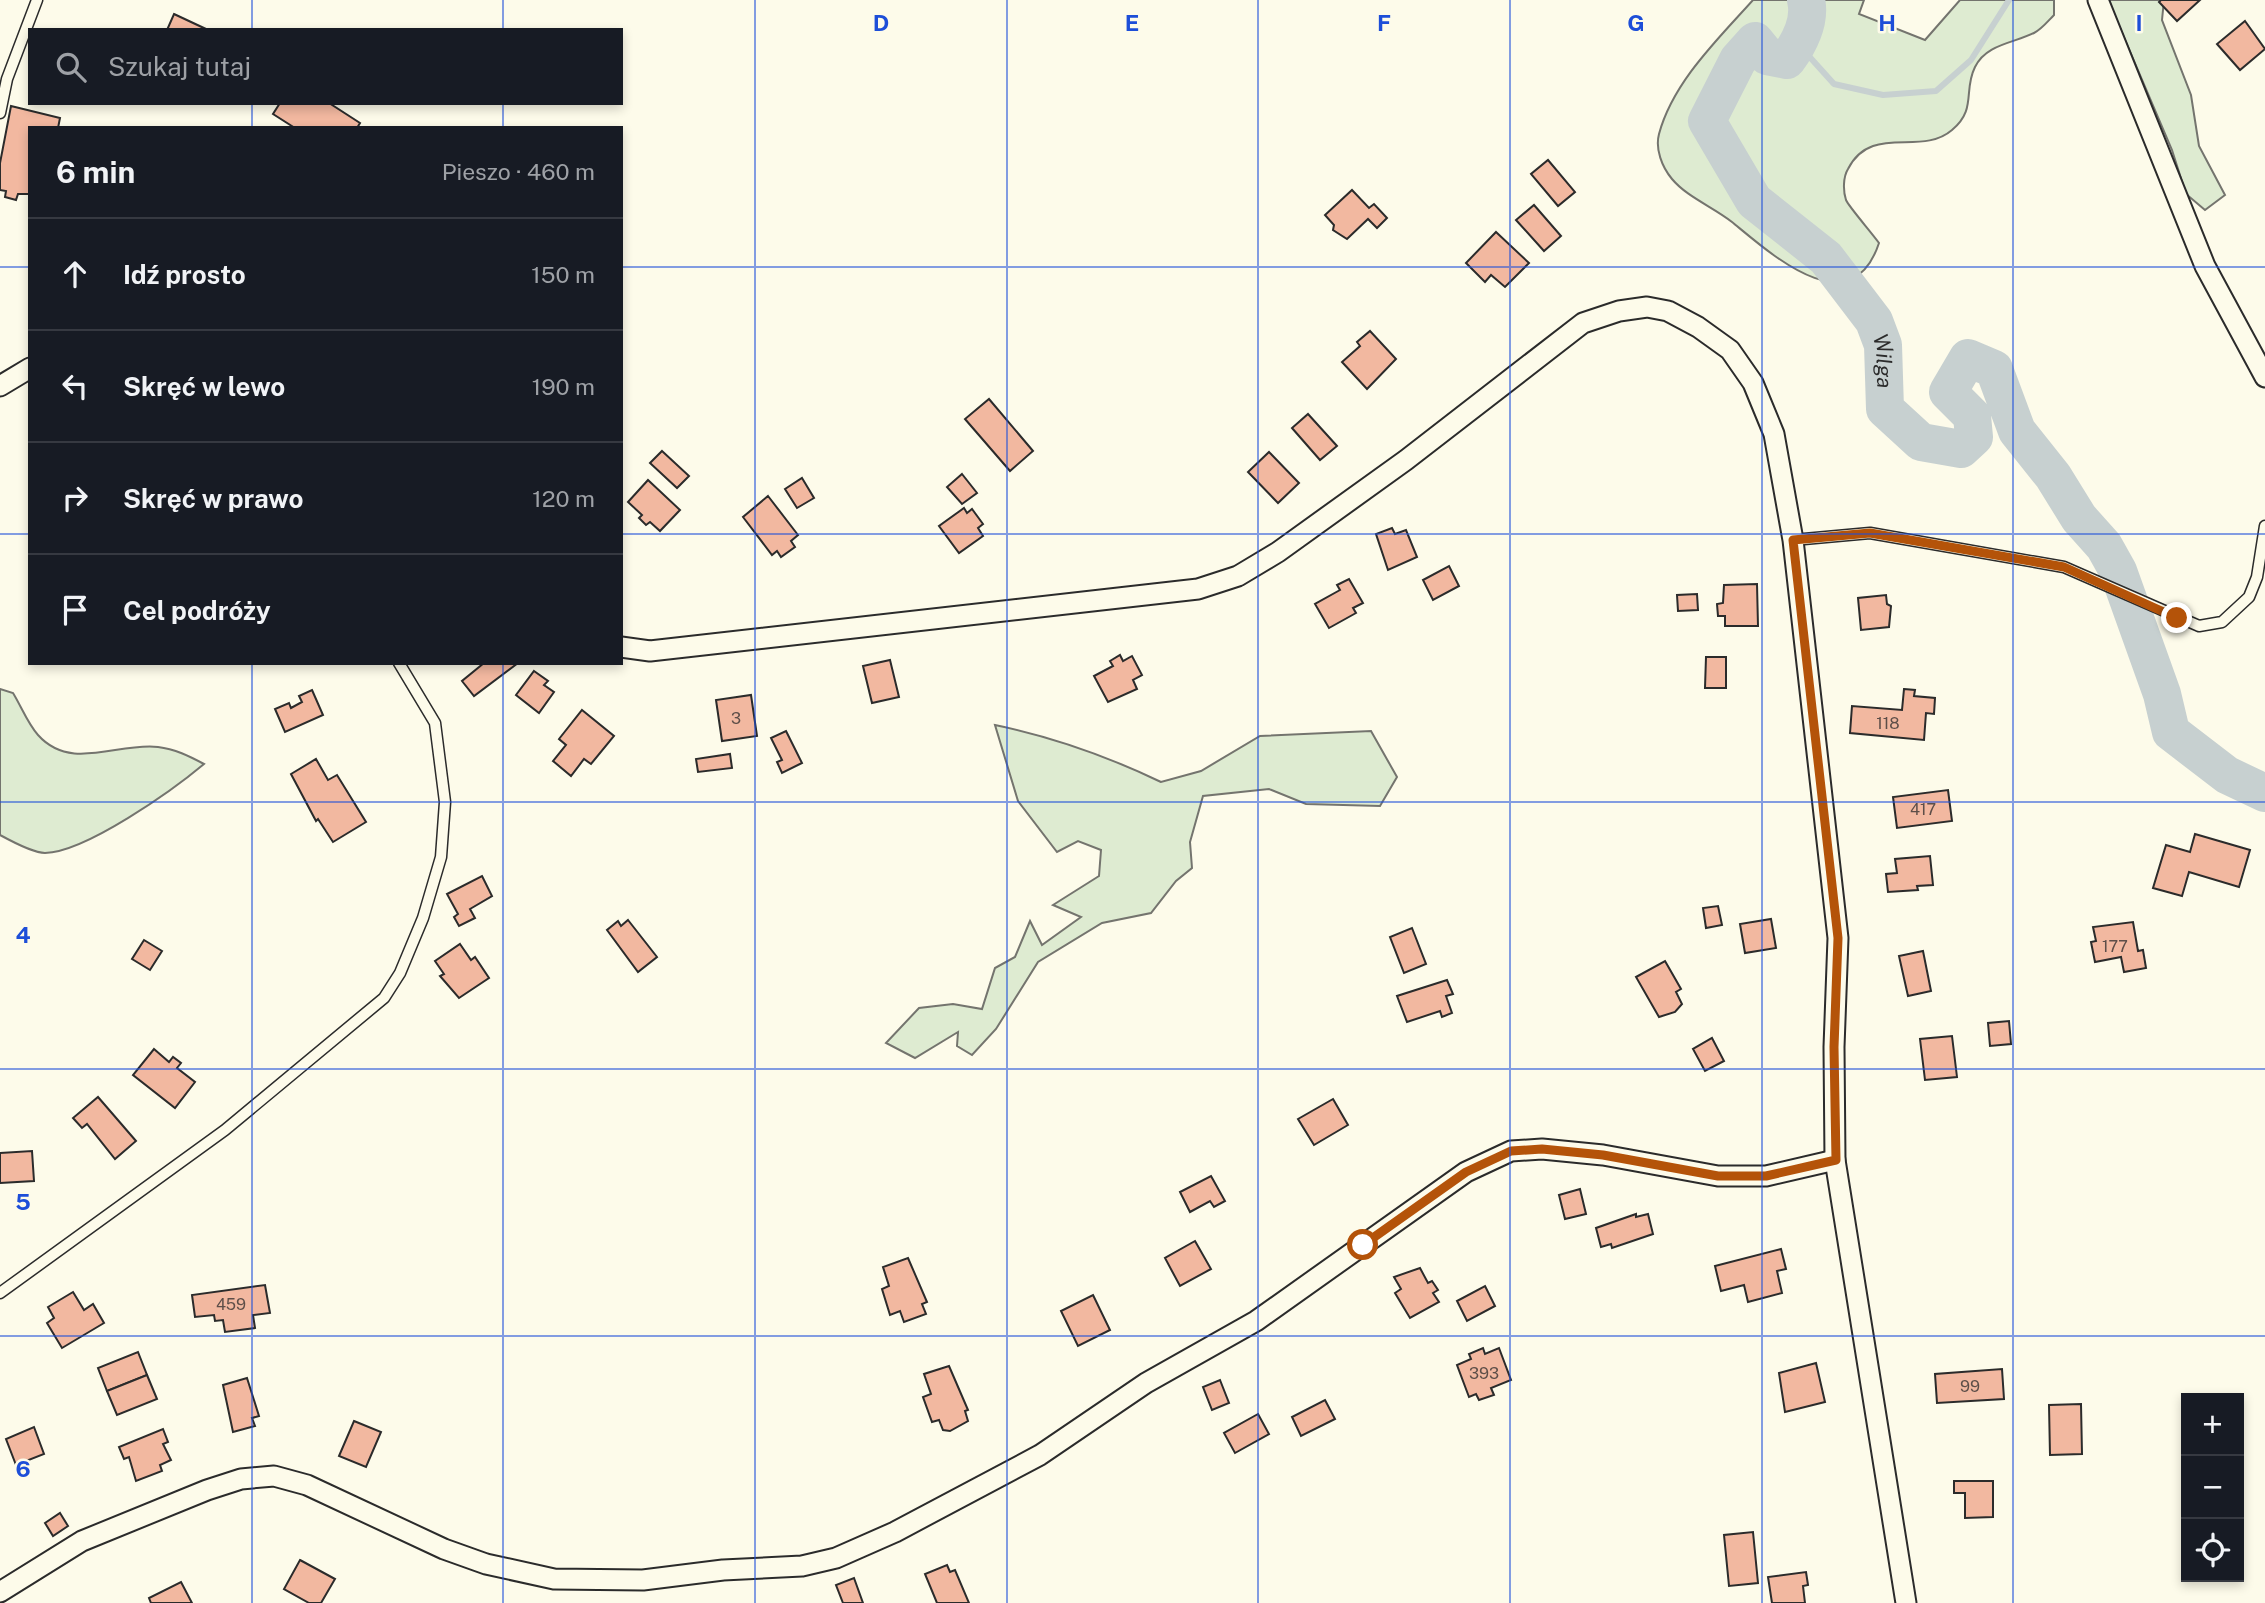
<!DOCTYPE html>
<html lang="pl">
<meta charset="utf-8">
<style>
body{margin:0;font-family:"Public Sans",sans-serif;background:#20242c;color:#f1f3f6}
.controls{position:absolute;right:21px;bottom:21px;display:grid;overflow:hidden;border-radius:0px;box-shadow:0 4px 10px #0003}
.controls button{width:63px;height:63px;display:grid;place-items:center;padding:0;border:0;border-bottom:2px solid #363941;background:#171b24;color:#f1f3f6;font:35px sans-serif}
.stop{position:absolute;width:21px;height:21px;margin:-16px;border:5px solid #b45309;border-radius:50%;background:#fff}
.stop.end{background:#b45309;border-color:#fff;box-shadow:0 2px 7px #0008}
.list{margin:0;padding:0;list-style:none}
h2{display:flex;justify-content:space-between;align-items:center;height:91px;margin:0;padding:0 28px;font-size:30px}
h2 small{font-size:23px;font-weight:400;color:#9ea1a6}
.list li{display:grid;grid-template-columns:46px 1fr auto;gap:21px;align-items:center;box-sizing:border-box;height:112px;padding:0 28px;border-top:2px solid #363941}
.list b{display:block;font-size:26px;white-space:nowrap}
.list em{font-size:23px;font-style:normal;color:#9ea1a6}
.icon{flex:none;width:38px;height:38px;fill:none;stroke:currentColor;stroke-width:2;stroke-linecap:round;stroke-linejoin:round}
.map{position:relative;flex:none;width:2265px;height:1603px;overflow:hidden}
.search{position:absolute;background:#171b24;box-shadow:0 4px 10px #0003;left:28px;top:28px;width:595px;height:77px;display:flex;align-items:center;gap:18px;box-sizing:border-box;padding:0 24px;border-radius:0px;color:#9ea1a6;font-size:26px}
.panel{position:absolute;background:#171b24;box-shadow:0 4px 10px #0003;left:28px;top:126px;width:595px;height:539px;border-radius:0px}
.map>svg:first-child{display:block}
</style>
<div class="map">
<svg width="2265" height="1603" viewBox="0 0 2265 1603">
<rect width="100%" height="100%" fill="#fdfbea"/>
<g fill="#deebd1" stroke="#74746e" stroke-width="2">
<path d="M1753,0H1864L1859,14L1925,40L1960,0H2054V15C2048,21 2042,29 2034,33C2014,43 1986,44 1975,67C1963,91 1977,109 1952,130C1921,157 1871,123 1848,169C1843,177 1843,191 1846,200C1849,207 1872,233 1879,243C1851,327 1771,254 1732,222C1713,207 1687,197 1672,179C1662,167 1655,149 1659,134C1673,82 1718,39 1753,0Z"/>
<polygon points="2108,0 2164,0 2162,20 2191,95 2199,146 2225,195 2205,210 2186,194 2172,150"/>
<path d="M0,689L13,693C21,706 28,724 38,735C71,772 118,742 158,747C175,749 189,756 204,764C173,790 86,852 45,853C33,853 11,841 0,835Z"/>
<path d="M995,725C1053,737 1107,756 1161,782L1201,771L1260,736L1371,731L1397,777L1380,806L1306,804L1269,789L1203,796L1190,842L1192,868L1176,881L1151,913L1102,923L1038,962L996,1029L972,1055L957,1046L958,1032L915,1058L886,1043L919,1008L953,1004L982,1009L995,968L1015,957L1030,921L1042,945L1081,917L1053,905L1099,876L1101,850L1078,841L1057,852L1018,801Z"/>
</g>
<g fill="none" stroke-linecap="round" stroke-linejoin="round">
<polyline stroke="#c7d0d0" stroke-width="6" points="1798,44 1834,84 1883,95 1936,91 1971,60 2009,0"/>
<path stroke="#c7d0d0" stroke-width="38" id="s1" d="M1806,0C1811,21 1800,42 1787,60L1767,56L1755,41L1738,60L1707,121L1754,201L1826,258L1874,321L1883,345L1885,409L1921,442L1961,449L1974,437L1972,416L1948,392L1968,358L1994,369L2017,431L2053,476L2079,518L2104,546L2118,571L2162,694L2171,732L2227,775L2265,793"/>
</g>
<g fill="#f2b8a0" stroke="#2b2b2b" stroke-width="2">
<polygon points="2161,0 2200,0 2177,21 2159,2"/>
<polygon points="174,14 206,29 206,30 167,30"/>
<polygon points="2245,21 2265,49 2240,70 2217,44"/>
<polygon points="280,103 329,103 360,123 357,128 295,128 273,114"/>
<polygon points="11,106 60,118 58,128 30,128 30,194 18,194 16,200 5,197 6,191 0,190 0,163"/>
<polygon points="1548,160 1575,192 1558,206 1531,174"/>
<polygon points="1352,190 1369,208 1374,204 1387,218 1377,228 1368,219 1347,239 1333,230 1334,225 1325,215"/>
<polygon points="1534,205 1561,236 1544,251 1516,220"/>
<polygon points="1496,232 1529,263 1505,287 1491,275 1485,282 1466,263"/>
<polygon points="1370,331 1396,359 1367,389 1342,362 1360,346 1357,342"/>
<polygon points="989,399 1033,451 1010,471 965,419"/>
<polygon points="1308,414 1337,446 1320,460 1292,428"/>
<polygon points="662,451 689,476 677,488 650,463"/>
<polygon points="1269,452 1299,483 1278,503 1248,472"/>
<polygon points="962,474 977,493 962,504 947,487"/>
<polygon points="802,478 814,498 797,508 785,489"/>
<polygon points="648,480 680,510 660,531 650,522 646,525 639,518 642,515 628,502"/>
<polygon points="768,496 798,535 791,541 795,547 781,557 777,551 772,555 743,517"/>
<polygon points="964,508 967,513 972,509 983,524 978,528 983,536 959,553 939,526"/>
<polygon points="1392,528 1395,534 1406,530 1417,557 1388,570 1376,534"/>
<polygon points="1449,566 1459,586 1433,600 1423,580"/>
<polygon points="1349,579 1363,603 1353,608 1356,613 1329,628 1315,604 1340,590 1337,585"/>
<polygon points="1757,584 1758,626 1725,626 1725,616 1718,616 1717,604 1723,603 1724,585"/>
<polygon points="1697,594 1698,610 1678,611 1677,595"/>
<polygon points="1886,595 1887,604 1891,606 1889,627 1861,630 1858,598"/>
<polygon points="1120,655 1123,661 1132,656 1142,675 1133,680 1137,689 1108,702 1094,676 1113,666 1110,661"/>
<polygon points="1706,657 1726,657 1726,688 1705,688"/>
<polygon points="890,660 899,697 872,703 863,666"/>
<polygon points="484,663 518,663 474,696 462,681"/>
<polygon points="534,671 548,681 544,685 554,692 539,713 516,695"/>
<polygon points="1904,689 1915,690 1914,696 1935,698 1934,714 1926,713 1924,740 1850,733 1852,706 1902,710"/>
<polygon points="312,690 323,715 285,732 275,709 289,703 291,708 302,702 299,696"/>
<polygon points="751,695 757,736 722,741 716,700"/>
<polygon points="582,710 614,736 591,764 584,759 571,776 553,761 566,745 559,739"/>
<polygon points="786,731 802,763 782,773 777,762 782,760 771,738"/>
<polygon points="730,754 732,768 698,772 696,759"/>
<polygon points="316,759 328,780 337,775 366,822 333,842 318,819 316,821 291,774"/>
<polygon points="1948,790 1952,821 1897,828 1893,797"/>
<polygon points="2195,834 2250,850 2239,887 2189,872 2182,896 2153,888 2166,845 2190,852"/>
<polygon points="1930,856 1933,885 1917,886 1918,890 1888,892 1886,874 1897,873 1895,859"/>
<polygon points="482,876 492,896 470,909 475,918 459,926 454,917 458,914 447,894"/>
<polygon points="1718,906 1722,925 1706,928 1703,908"/>
<polygon points="1771,919 1776,948 1745,953 1740,924"/>
<polygon points="628,920 657,957 638,972 607,930 618,921 621,926"/>
<polygon points="2133,922 2138,951 2143,950 2146,968 2124,972 2121,957 2095,962 2091,942 2096,941 2093,927"/>
<polygon points="1412,928 1426,964 1404,973 1390,937"/>
<polygon points="144,940 162,951 150,970 132,959"/>
<polygon points="460,944 471,960 475,957 489,978 459,998 440,976 444,974 435,961"/>
<polygon points="1923,951 1931,991 1908,996 1899,956"/>
<polygon points="1665,961 1681,989 1676,992 1682,1004 1675,1012 1659,1017 1636,977"/>
<polygon points="1447,980 1453,994 1446,996 1452,1013 1442,1017 1440,1011 1407,1022 1397,996"/>
<polygon points="2009,1021 2011,1044 1990,1046 1988,1023"/>
<polygon points="1952,1036 1957,1077 1925,1080 1920,1039"/>
<polygon points="1712,1038 1724,1061 1705,1071 1693,1049"/>
<polygon points="154,1049 169,1062 173,1057 181,1063 177,1068 195,1082 175,1108 133,1075"/>
<polygon points="98,1097 136,1141 115,1159 87,1124 82,1128 73,1118"/>
<polygon points="1333,1099 1348,1125 1314,1145 1298,1119"/>
<polygon points="32,1151 34,1181 0,1183 0,1153"/>
<polygon points="1211,1176 1225,1201 1214,1207 1210,1201 1190,1212 1180,1192"/>
<polygon points="1580,1189 1586,1214 1565,1219 1559,1195"/>
<polygon points="1636,1214 1636,1217 1648,1214 1653,1234 1612,1248 1611,1244 1601,1247 1596,1228"/>
<polygon points="1195,1241 1211,1269 1180,1286 1165,1258"/>
<polygon points="1781,1249 1786,1269 1777,1271 1782,1293 1748,1302 1744,1285 1721,1291 1715,1266"/>
<polygon points="908,1258 927,1302 922,1304 926,1314 904,1322 900,1311 890,1315 882,1289 889,1286 883,1267"/>
<polygon points="1420,1268 1428,1283 1432,1281 1438,1290 1433,1293 1439,1302 1410,1318 1395,1293 1401,1289 1394,1277"/>
<polygon points="265,1285 270,1313 253,1315 255,1328 225,1332 223,1320 215,1321 214,1315 195,1317 192,1295"/>
<polygon points="1485,1286 1495,1306 1467,1321 1457,1301"/>
<polygon points="73,1292 84,1310 93,1304 104,1323 62,1348 47,1323 54,1318 48,1307"/>
<polygon points="1093,1295 1110,1330 1078,1346 1061,1311"/>
<polygon points="1483,1348 1485,1354 1499,1348 1511,1380 1491,1388 1494,1395 1479,1400 1476,1394 1469,1397 1457,1365 1471,1359 1469,1354"/>
<polygon points="138,1352 147,1375 107,1391 98,1368"/>
<polygon points="1816,1363 1825,1402 1785,1412 1779,1373"/>
<polygon points="949,1366 968,1410 965,1411 968,1421 950,1431 943,1430 939,1420 932,1422 923,1397 931,1394 924,1374"/>
<polygon points="2002,1369 2004,1399 1937,1403 1935,1374"/>
<polygon points="147,1375 157,1399 117,1415 107,1391"/>
<polygon points="247,1378 259,1416 252,1418 255,1426 233,1432 223,1385"/>
<polygon points="1220,1380 1229,1403 1212,1410 1203,1387"/>
<polygon points="1325,1400 1335,1419 1301,1436 1292,1417"/>
<polygon points="2081,1404 2082,1454 2050,1455 2049,1405"/>
<polygon points="1258,1414 1269,1434 1235,1453 1224,1433"/>
<polygon points="354,1421 381,1432 366,1467 339,1456"/>
<polygon points="34,1427 44,1454 16,1465 6,1439"/>
<polygon points="163,1429 168,1442 163,1444 171,1460 160,1465 162,1471 136,1481 129,1457 124,1459 119,1447"/>
<polygon points="1954,1481 1993,1481 1993,1517 1965,1518 1965,1493 1954,1493"/>
<polygon points="60,1513 68,1526 53,1536 45,1523"/>
<polygon points="1753,1532 1758,1583 1729,1586 1724,1535"/>
<polygon points="300,1560 335,1579 321,1603 309,1603 284,1589"/>
<polygon points="947,1565 950,1572 955,1570 969,1603 937,1603 925,1574"/>
<polygon points="1806,1572 1808,1585 1803,1586 1805,1603 1772,1603 1768,1577"/>
<polygon points="854,1578 863,1603 843,1603 836,1585"/>
<polygon points="181,1582 192,1603 151,1603 149,1598"/>
</g>
<g fill="none" stroke-linecap="round" stroke-linejoin="round">
<g stroke="#2b2b2b" stroke-width="13">
<g id="service">
<polyline points="0,113 7,79 37,0"/>
<polyline points="1793,540 1870,533 2064,567 2199,626 2222,622 2249,597 2257,577 2265,526"/>
<polyline points="0,1293 225,1130 384,998 400,973 423,918 441,857 445,802 435,723 399,663"/>
</g>
</g>
<g stroke="#2b2b2b" stroke-width="23">
<g id="minor">
<polyline points="2098,0 2205,266 2265,377"/>
<polyline points="0,386 30,368"/>
<polyline points="621,647 650,651 1198,589 1238,576 1278,552 1406,460 1583,323 1619,311 1647,307 1668,311 1698,327 1730,350 1753,383 1774,434 1793,540 1838,938 1834,1047 1835,1160 1906,1603"/>
<polyline points="0,1592 82,1541 207,1490 241,1479 274,1476 307,1485 444,1549 486,1564 554,1579 643,1580 723,1570 802,1566 836,1558 895,1532 1040,1455 1146,1383 1256,1321 1466,1172 1511,1151 1542,1149 1603,1155 1718,1176 1766,1176 1835,1160"/>
</g>
</g>
<use href="#service" stroke="#fdfbea" stroke-width="10"/>
<use href="#minor" stroke="#fdfbea" stroke-width="19"/>
</g>
<g fill="none" stroke-linecap="round" stroke-linejoin="round">
<polyline stroke="#b45309" stroke-width="9" points="1363,1245 1466,1172 1511,1151 1542,1149 1603,1155 1718,1176 1766,1176 1836,1160 1834,1047 1838,938 1793,540 1870,533 2064,567 2177,618"/>
</g>
<path fill="none" stroke="#1d4ed8" stroke-width="2" stroke-opacity="0.55" d="M252,0V30M503,0V30M755,0V1603M1007,0V1603M1258,0V1603M1510,0V1603M1762,0V1603M2013,0V1603M252,103V128M503,103V128M0,267H30M621,267H2265M0,534H30M621,534H2265M252,663V1603M503,663V1603M0,802H2265M0,1069H2265M0,1336H2265"/>
<g text-anchor="middle" stroke-width="5" stroke-linejoin="round" paint-order="stroke">
<g font-size="16" fill="#5d4e48">
<text x="736" y="724">3</text>
<text x="1888" y="729">118</text>
<text x="1923" y="815">417</text>
<text x="2115" y="952">177</text>
<text x="231" y="1310">459</text>
<text x="1484" y="1379">393</text>
<text x="1970" y="1392">99</text>
</g>
<g font-size="21" font-style="italic" fill="#2b2b2b" stroke="#fdfbea">
<text dy="7" stroke="none"><textPath href="#s1" startOffset="504">Wilga</textPath></text>
</g>
</g>
<g font-size="23" text-anchor="middle" font-weight="bold" fill="#1d4ed8" stroke="#fdfbea" stroke-width="5" stroke-linejoin="round" paint-order="stroke">
<text x="881" y="31">D</text>
<text x="1132" y="31">E</text>
<text x="1384" y="31">F</text>
<text x="1636" y="31">G</text>
<text x="1887" y="31">H</text>
<text x="2139" y="31">I</text>
<text x="23" y="943">4</text>
<text x="23" y="1210">5</text>
<text x="23" y="1477">6</text>
</g>
</svg>
<div class="controls">
<button>+</button>
<button>−</button>
<button><svg class="icon" aria-label="locate" viewBox="0 0 24 24"><circle cx="12" cy="12" r="6"/><path d="M12 2v4M12 18v4M2 12h4M18 12h4"/></svg></button>
</div>
<div class="stop" style="left:1363px;top:1245px"></div>
<div class="stop end" style="left:2177px;top:618px"></div>
<div class="search"><svg class="icon" aria-label="search" viewBox="0 0 24 24"><circle cx="10" cy="10" r="6"/><path d="M15 15l6 6"/></svg>Szukaj tutaj</div>
<section class="panel">
<h2>6 min<small>Pieszo · 460 m</small></h2>
<ul class="list">
<li><svg class="icon" aria-label="ahead" viewBox="0 0 24 24"><path d="M12 20V5M6 11l6-6 6 6"/></svg><div><b>Idź prosto</b></div><em>150 m</em></li>
<li><svg class="icon" aria-label="left" viewBox="0 0 24 24"><path d="M17 20v-9H6M10 6l-5 5 5 5"/></svg><div><b>Skręć w lewo</b></div><em>190 m</em></li>
<li><svg class="icon" aria-label="right" viewBox="0 0 24 24"><path d="M7 20v-9h11M14 6l5 5-5 5"/></svg><div><b>Skręć w prawo</b></div><em>120 m</em></li>
<li><svg class="icon" aria-label="arrive" viewBox="0 0 24 24"><path d="M6 21V4h12l-3 4 3 4H6"/></svg><div><b>Cel podróży</b></div></li>
</ul>
</section>
</div>
